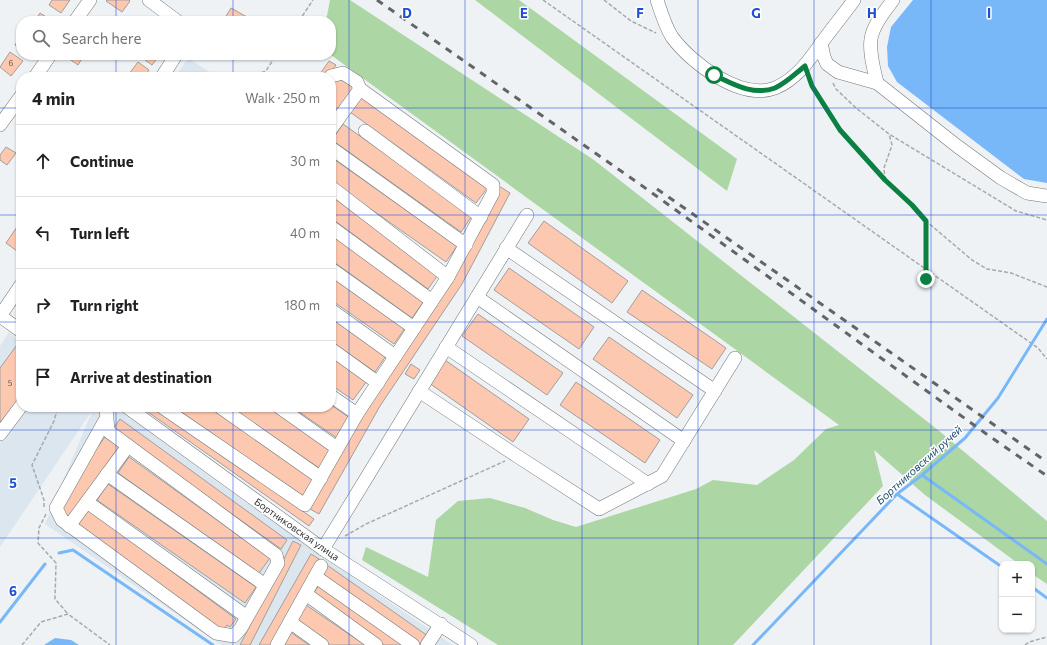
<!DOCTYPE html>
<meta charset="utf-8">
<style>
body{margin:0;font-family:Commissioner,sans-serif;background:#f6f6f6;color:#202124}
.controls{position:absolute;right:12px;bottom:12px;display:grid;overflow:hidden;border-radius:8px;box-shadow:0 1px 3px #0004}
.controls button{width:36px;height:36px;display:grid;place-items:center;padding:0;border:0;border-bottom:1px solid #e0e0e0;background:#fff;color:#202124;font:20px sans-serif}
.stop{position:absolute;width:12px;height:12px;margin:-9px;border:3px solid #0b8043;border-radius:50%;background:#fff}
.stop.end{background:#0b8043;border-color:#fff;box-shadow:0 1px 4px #0008}
.list{margin:0;padding:0;list-style:none}
h2{display:flex;justify-content:space-between;align-items:center;height:52px;margin:0;padding:0 16px;font-size:17px}
h2 small{font-size:13px;font-weight:400;color:#757577}
.list li{display:grid;grid-template-columns:26px 1fr auto;gap:12px;align-items:center;box-sizing:border-box;height:72px;padding:0 16px;border-top:1px solid #e0e0e0}
.list b{display:block;font-size:15px;white-space:nowrap}
.list em{font-size:13px;font-style:normal;color:#757577}
.icon{flex:none;width:22px;height:22px;fill:none;stroke:currentColor;stroke-width:2;stroke-linecap:round;stroke-linejoin:round}
.map{position:relative;flex:none;width:1047px;height:645px;overflow:hidden}
.search{position:absolute;background:#fff;box-shadow:0 1px 3px #0004;left:16px;top:16px;width:320px;height:44px;display:flex;align-items:center;gap:10px;box-sizing:border-box;padding:0 14px;border-radius:16px;color:#757577;font-size:15px}
.panel{position:absolute;background:#fff;box-shadow:0 1px 3px #0004;left:16px;top:72px;width:320px;height:340px;border-radius:16px}
.map>svg:first-child{display:block}
</style>
<div class="map">
<svg width="1047" height="645" viewBox="0 0 1047 645">
<rect width="100%" height="100%" fill="#eef2f5"/>
<g fill="#dbe6ee">
<polygon points="188,58 217,77 175,77"/>
<polygon points="9,332 21,342 21,407 114,407 308,547 453,645 221,645 45,524 93,409 0,547 0,346"/>
</g>
<g fill="#acd6a3">
<polygon points="330,0 350,0 594,160 938,430 1047,521 1047,584 1032,574 1032,564 1019,564 925,495 874,450 883,486 733,645 498,645 362,560 366,547 428,577 436,520 458,501 490,498 525,508 553,520 576,527 696,489 713,480 757,485 794,460 826,429 839,425 331,55 331,21 326,21"/>
<polygon points="475,0 519,0 737,159 727,191"/>
</g>
<g fill="#78b8f9">
<polygon points="913,0 1047,0 1047,183 1024,179 897,82 888,66 887,47 891,27"/>
<polygon points="55,638 71,640 79,645 44,645"/>
</g>
<g fill="none" stroke-linecap="round" stroke-linejoin="round">
<g stroke="#78b8f9" stroke-width="3">
<polyline points="922,475 1047,564"/>
<polyline points="897,494 1002,567"/>
<polyline points="59,553 73,550 213,645"/>
<polyline points="1032,587 1047,598"/>
<polyline points="0,622 45,564"/>
<polyline points="753,645 897,494 922,475 965,438 998,398 1047,319"/>
</g>
</g>
<g fill="#fdc8b0" stroke="#a39e9c">
<polygon points="52,0 70,0 61,13 49,5"/>
<polygon points="107,0 129,0 130,1 122,12 106,1"/>
<polygon points="231,8 254,21 223,21"/>
<polygon points="40,13 51,20 51,21 35,21"/>
<polygon points="21,36 21,49 15,45"/>
<polygon points="10,52 23,61 11,76 0,67"/>
<polygon points="70,55 84,55 78,65 68,58"/>
<polygon points="142,55 158,55 159,56 152,65 141,57"/>
<polygon points="329,61 336,65 328,77 318,77"/>
<polygon points="138,62 149,70 144,77 133,77 129,74"/>
<polygon points="339,76 356,88 331,123 331,87"/>
<polygon points="362,95 488,187 476,203 350,112"/>
<polygon points="343,124 472,216 461,232 332,140"/>
<polygon points="21,126 21,136 16,133"/>
<polygon points="6,147 16,153 7,165 0,160 0,155"/>
<polygon points="331,157 457,246 446,262 331,181"/>
<polygon points="499,186 510,193 462,284 380,406 319,514 310,509 363,413"/>
<polygon points="331,196 438,275 428,289 331,218"/>
<polygon points="544,221 628,281 612,303 528,243"/>
<polygon points="17,227 21,230 21,246 17,251 6,243"/>
<polygon points="331,234 424,301 412,318 331,260"/>
<polygon points="509,268 594,327 579,349 494,290"/>
<polygon points="331,276 405,328 394,344 331,300"/>
<polygon points="642,290 726,348 712,369 627,312"/>
<polygon points="18,297 21,299 21,309 13,304"/>
<polygon points="478,314 563,373 547,395 462,336"/>
<polygon points="331,317 386,356 375,372 331,341"/>
<polygon points="609,337 693,395 677,418 593,359"/>
<polygon points="17,345 21,348 21,398 0,427 0,368"/>
<polygon points="331,356 367,381 353,400 331,385"/>
<polygon points="445,360 529,419 513,442 429,383"/>
<polygon points="411,364 420,370 414,379 405,374"/>
<polygon points="576,382 660,440 645,463 560,405"/>
<polygon points="331,405 350,418 337,438 292,407 331,407"/>
<polygon points="141,407 155,407 314,519 309,526"/>
<polygon points="174,407 209,407 315,481 304,497"/>
<polygon points="230,407 270,407 332,449 319,468"/>
<polygon points="120,419 287,540 281,549 113,429"/>
<polygon points="105,437 121,448 68,520 62,511 74,479"/>
<polygon points="129,457 270,558 259,573 118,473"/>
<polygon points="108,484 256,587 245,603 97,500"/>
<polygon points="86,508 236,619 230,627 227,625 221,633 74,524"/>
<polygon points="293,541 301,545 250,645 240,645"/>
<polygon points="311,554 319,559 270,645 259,645"/>
<polygon points="327,565 428,636 422,645 320,574"/>
<polygon points="319,585 402,645 384,645 313,594"/>
<polygon points="306,605 365,645 330,645 295,621"/>
<polygon points="289,631 309,645 284,645 287,640 284,637"/>
</g>
<g fill="none" stroke-linecap="round" stroke-linejoin="round">
<g stroke="#737679" stroke-width="14">
<g id="minor">
<polyline points="149,0 177,21"/>
<path d="M657,0C661,12 665,26 672,37C691,63 741,101 775,88C797,79 810,59 823,41C833,27 844,14 854,0"/>
<polyline points="75,21 90,0"/>
<polyline points="821,43 824,57 827,64 838,72 877,83 957,146 1001,178 1027,193 1047,196"/>
<polyline points="35,77 50,55"/>
<polyline points="162,77 176,55"/>
<polyline points="330,77 331,76 343,73 357,82 360,89"/>
<path d="M877,83C874,69 869,53 871,39C873,25 885,11 893,0"/>
<polyline points="0,125 21,96"/>
<polyline points="365,131 481,217"/>
<polyline points="331,148 466,245"/>
<polyline points="331,187 448,277"/>
<polyline points="331,227 432,301"/>
<polyline points="506,248 715,391"/>
<polyline points="331,269 414,328"/>
<polyline points="477,297 684,441"/>
<polyline points="331,310 395,356"/>
<polyline points="0,316 21,285"/>
<polyline points="0,316 21,331"/>
<polyline points="446,347 648,484"/>
<polyline points="331,349 378,383"/>
<polyline points="419,391 517,456 599,509 662,476 735,358"/>
<polyline points="331,396 357,414"/>
<polyline points="106,407 108,431 276,555 278,563 241,628 234,636 216,633 62,520 56,508 107,417"/>
<polyline points="127,407 323,549 471,645"/>
<polyline points="162,407 305,505 357,414 448,277 493,193 493,185 360,89 331,129"/>
<polyline points="220,407 321,478"/>
<polyline points="279,407 337,448"/>
<polyline points="0,434 21,406"/>
<polyline points="107,474 265,585"/>
<polyline points="87,502 247,617"/>
<polyline points="69,526 128,446"/>
<polyline points="323,549 527,215"/>
<polyline points="316,577 413,645"/>
<polyline points="306,594 376,645"/>
<polyline points="290,622 322,645"/>
<polyline points="277,645 321,566"/>
<polyline points="427,645 441,624"/>
</g>
</g>
<g stroke="#a7aaac" stroke-width="1.5" stroke-dasharray="4 2" stroke-linecap="butt">
<polyline points="543,0 1038,348 1047,359"/>
<polyline points="604,0 631,21 656,33"/>
<polyline points="299,21 313,0"/>
<polyline points="250,77 266,71 276,55"/>
<polyline points="809,77 812,86 840,130 885,180 912,205 926,221 972,260 987,269 1011,273 1047,287"/>
<polyline points="833,83 836,89 856,108 889,134 1016,211 1047,220"/>
<polyline points="885,180 884,168 892,145 889,134"/>
<polyline points="926,279 926,221"/>
<polyline points="44,507 44,500 32,465 54,421 58,407"/>
<polyline points="46,514 39,528 38,543 56,563 55,599 68,614"/>
<polyline points="345,536 366,524 505,461"/>
<polyline points="22,645 41,622 68,614 110,645"/>
<polyline points="1025,645 1029,642 1047,637"/>
</g>
<use href="#minor" stroke="#fff" stroke-width="13"/>
<g stroke="#626466" stroke-width="3" stroke-dasharray="7 7" stroke-linecap="butt">
<polyline points="377,0 648,190 985,433 1047,476"/>
<polyline points="657,189 1047,462"/>
</g>
</g>
<g fill="none" stroke-linecap="round" stroke-linejoin="round">
<path stroke="#0b8043" stroke-width="5" d="M714,75C733,84 753,96 775,88C786,83 796,73 805,66L812,86L840,130L885,180L912,205L926,221V279"/>
</g>
<path fill="none" stroke="#1d4ed8" stroke-width="1" stroke-opacity="0.55" d="M116,0V21M233,0V21M349,0V645M465,0V645M582,0V645M698,0V645M814,0V645M931,0V645M116,55V77M233,55V77M0,108H21M331,108H1047M0,215H21M331,215H1047M0,322H21M331,322H1047M116,407V645M233,407V645M0,430H1047M0,538H1047"/>
<g text-anchor="middle" stroke-width="3" stroke-linejoin="round" paint-order="stroke">
<g font-size="8" fill="#665954">
<text x="11" y="66">6</text>
<text x="10" y="386">5</text>
</g>
<g font-size="10" fill="#333435" stroke="#fff">
<text transform="translate(297 529) rotate(35)" y="4">Бортниковская улица</text>
</g>
<g font-size="11" font-style="italic" fill="#194771" stroke="#fff">
<text transform="translate(919 465) rotate(-42)" y="4">Бортниковский ручей</text>
</g>
</g>
<g font-size="13" text-anchor="middle" font-weight="bold" fill="#1d4ed8" stroke="#fff" stroke-width="3" stroke-linejoin="round" paint-order="stroke">
<text x="407" y="18">D</text>
<text x="524" y="18">E</text>
<text x="640" y="18">F</text>
<text x="756" y="18">G</text>
<text x="872" y="18">H</text>
<text x="989" y="18">I</text>
<text x="13" y="488">5</text>
<text x="13" y="596">6</text>
</g>
</svg>
<div class="controls">
<button>+</button>
<button>−</button>
</div>
<div class="stop" style="left:714px;top:75px"></div>
<div class="stop end" style="left:926px;top:279px"></div>
<div class="search"><svg class="icon" aria-label="search" viewBox="0 0 24 24"><circle cx="10" cy="10" r="6"/><path d="M15 15l6 6"/></svg>Search here</div>
<section class="panel">
<h2>4 min<small>Walk · 250 m</small></h2>
<ul class="list">
<li><svg class="icon" aria-label="ahead" viewBox="0 0 24 24"><path d="M12 20V5M6 11l6-6 6 6"/></svg><div><b>Continue</b></div><em>30 m</em></li>
<li><svg class="icon" aria-label="left" viewBox="0 0 24 24"><path d="M17 20v-9H6M10 6l-5 5 5 5"/></svg><div><b>Turn left</b></div><em>40 m</em></li>
<li><svg class="icon" aria-label="right" viewBox="0 0 24 24"><path d="M7 20v-9h11M14 6l5 5-5 5"/></svg><div><b>Turn right</b></div><em>180 m</em></li>
<li><svg class="icon" aria-label="arrive" viewBox="0 0 24 24"><path d="M6 21V4h12l-3 4 3 4H6"/></svg><div><b>Arrive at destination</b></div></li>
</ul>
</section>
</div>
